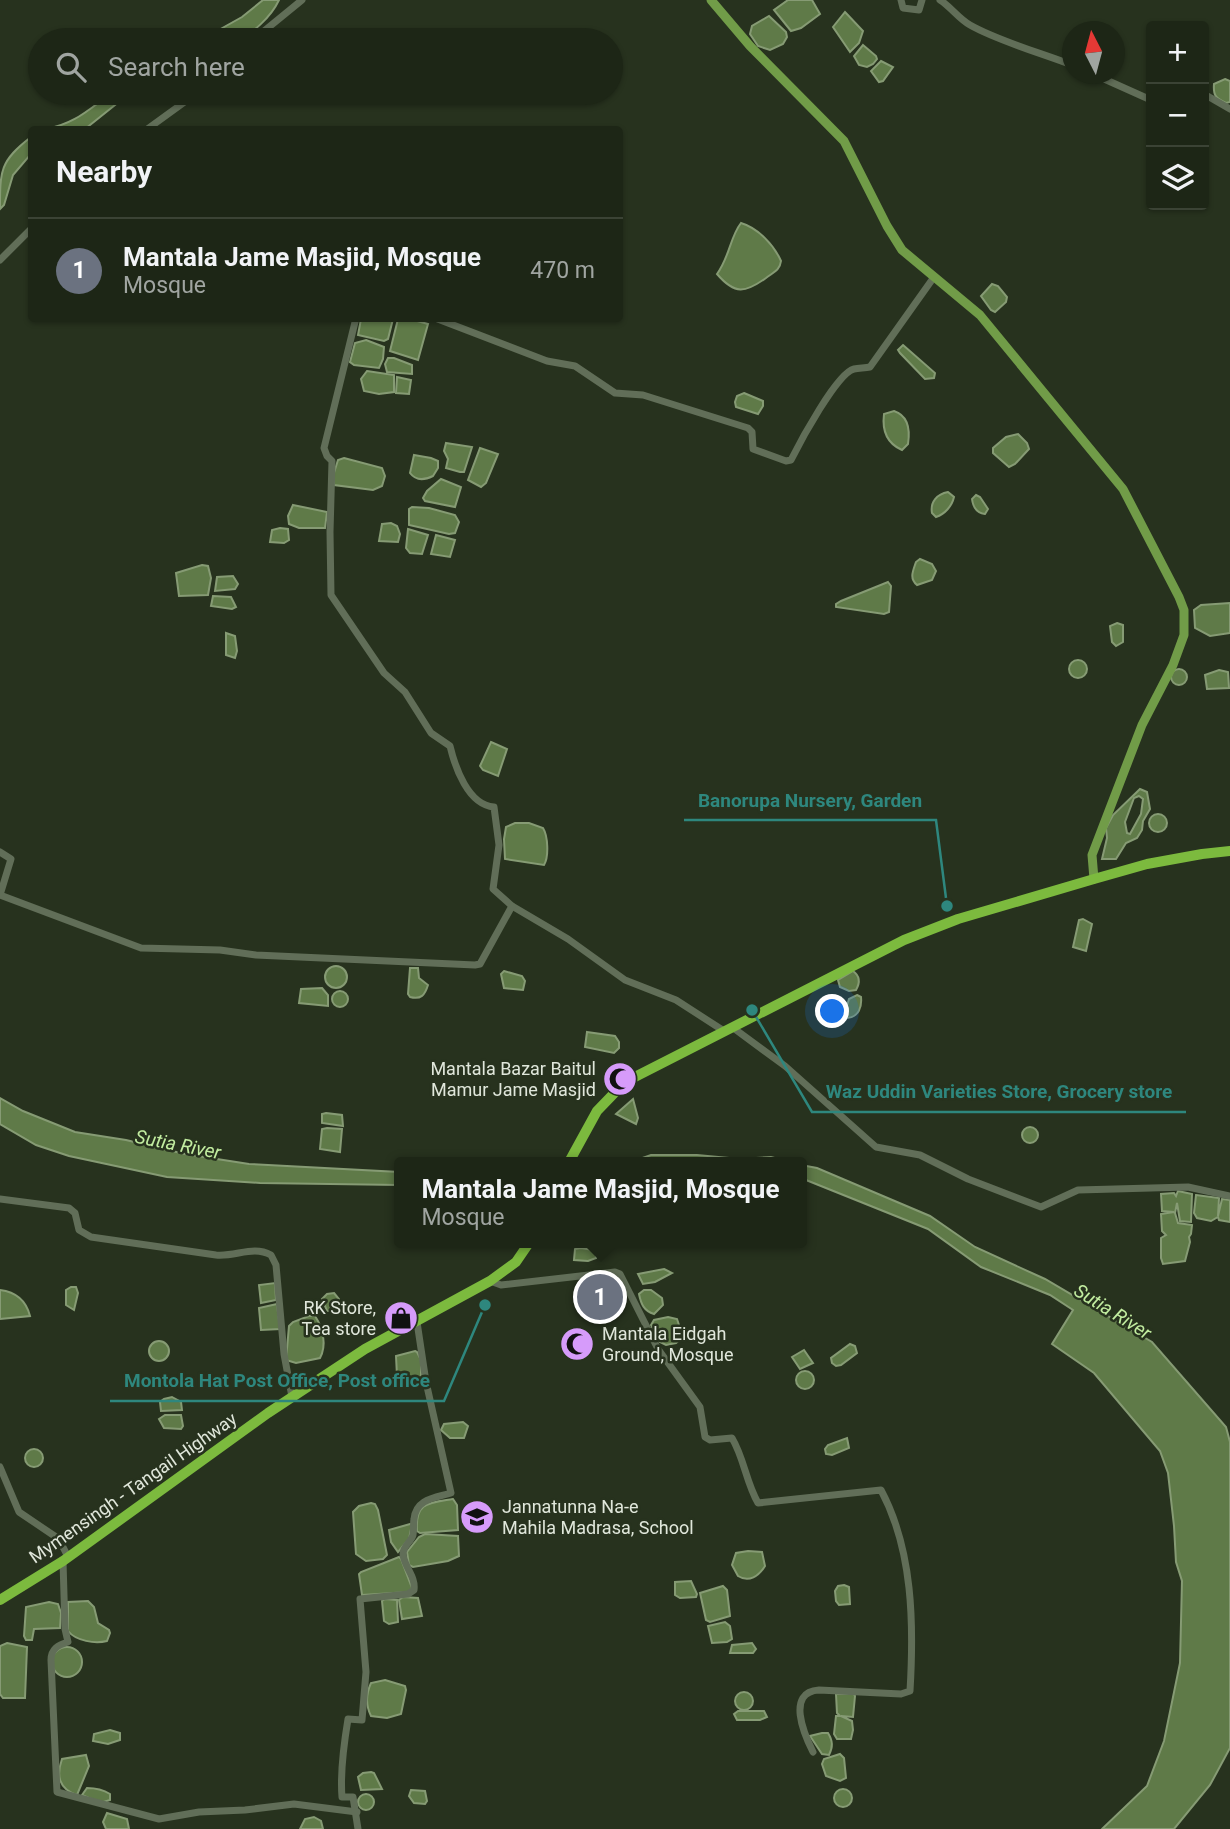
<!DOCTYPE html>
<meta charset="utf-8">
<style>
body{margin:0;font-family:Roboto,sans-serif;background:#2a3223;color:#f1f3f6}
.controls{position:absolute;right:21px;top:21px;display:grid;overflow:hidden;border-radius:7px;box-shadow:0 2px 5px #0004}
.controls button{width:63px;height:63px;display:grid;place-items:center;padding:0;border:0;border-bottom:2px solid #3b4335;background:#1d2616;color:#f1f3f6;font:35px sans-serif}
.compass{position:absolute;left:1062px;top:21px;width:63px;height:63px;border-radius:50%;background:#1d2616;box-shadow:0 2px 5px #0004;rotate:354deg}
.you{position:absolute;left:833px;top:1012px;width:24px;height:24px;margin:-18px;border:5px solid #fff;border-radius:50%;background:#1a73e8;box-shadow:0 0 0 10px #1a73e833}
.badge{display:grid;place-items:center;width:46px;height:46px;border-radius:50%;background:#1a73e8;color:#fff;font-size:23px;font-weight:700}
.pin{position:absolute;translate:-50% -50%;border:4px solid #fff;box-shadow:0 2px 7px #0006}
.popup{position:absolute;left:394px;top:1157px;width:413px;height:91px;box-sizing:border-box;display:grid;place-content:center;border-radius:7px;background:#1d2616;filter:drop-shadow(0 2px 5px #0005);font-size:23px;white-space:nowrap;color:#a0a5a1}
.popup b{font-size:26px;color:#f1f3f6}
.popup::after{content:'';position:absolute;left:50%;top:100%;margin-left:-14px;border:14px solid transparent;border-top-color:#1d2616}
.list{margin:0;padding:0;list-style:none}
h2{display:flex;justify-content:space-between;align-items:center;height:91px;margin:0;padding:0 28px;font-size:30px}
h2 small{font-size:23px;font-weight:400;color:#a0a5a1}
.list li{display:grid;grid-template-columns:46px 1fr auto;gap:21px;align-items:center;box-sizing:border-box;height:105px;padding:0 28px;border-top:2px solid #3b4335}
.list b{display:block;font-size:26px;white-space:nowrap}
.list p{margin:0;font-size:23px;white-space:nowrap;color:#a0a5a1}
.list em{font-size:23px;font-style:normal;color:#a0a5a1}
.icon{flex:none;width:38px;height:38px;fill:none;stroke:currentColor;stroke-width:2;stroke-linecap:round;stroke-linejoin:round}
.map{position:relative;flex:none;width:1230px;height:1829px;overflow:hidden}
.search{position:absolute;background:#1d2616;box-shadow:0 2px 5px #0004;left:28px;top:28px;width:595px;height:77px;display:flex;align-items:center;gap:18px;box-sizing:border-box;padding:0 24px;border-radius:38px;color:#a0a5a1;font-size:26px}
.panel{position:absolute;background:#1d2616;box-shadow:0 2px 5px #0004;left:28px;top:126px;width:595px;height:196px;border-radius:7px}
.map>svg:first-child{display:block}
</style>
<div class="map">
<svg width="1230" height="1829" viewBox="0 0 1230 1829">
<rect width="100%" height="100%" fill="#27321e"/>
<g fill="#5f7a48" stroke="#869b74" stroke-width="2" fill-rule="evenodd">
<path d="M263,0H279C272,15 252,36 235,40C225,43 211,40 201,40L242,17Z"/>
<polygon points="788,0 812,0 820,14 801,28 791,31 774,10"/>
<polygon points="845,12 863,31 859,43 850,52 833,27"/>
<polygon points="769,16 786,32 787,37 783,44 770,50 758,46 750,34 752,26"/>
<polygon points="863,45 876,56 877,59 873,64 867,67 859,65 854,56"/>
<polygon points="881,61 893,67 883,81 879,82 871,71"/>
<path d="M1225,79L1230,81V102L1226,103C1216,98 1213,96 1214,84Z"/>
<path d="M112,93H130L85,129H46C75,124 89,109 112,93Z"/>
<path d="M31,137V154L13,175L4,205L0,209C0,170 0,161 31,137Z"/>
<path d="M741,223C758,228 774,245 781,261C780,270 774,272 766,278C745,293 735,295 717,274C730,256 730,237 741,223Z"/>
<polygon points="992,284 998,286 1007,297 1006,302 995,312 991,310 981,296"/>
<polygon points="361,319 393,319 388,339 384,341 358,335"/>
<polygon points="398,319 410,319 428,324 418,360 390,351"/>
<polygon points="366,340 384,347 383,359 379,368 354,365 350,362 355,343"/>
<polygon points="903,345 935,373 934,378 925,379 900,353 898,350"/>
<polygon points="388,358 394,358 412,365 412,374 387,372 385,364"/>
<polygon points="367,371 394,375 394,392 379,394 364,391 361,379"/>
<polygon points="397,377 411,380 409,394 396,393"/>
<polygon points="744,393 763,401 763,406 758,414 736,407 735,402 737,396"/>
<path d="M894,411C909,416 910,431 908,444L902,450C886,443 882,430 884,414Z"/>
<polygon points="1018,434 1027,443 1029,449 1015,464 1009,467 993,453 993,448 1006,437"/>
<polygon points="446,443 472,447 464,472 460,472 446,468 448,459 444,451"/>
<polygon points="480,448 498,454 486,483 481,487 468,480"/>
<path d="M414,455L431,458L438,461V468L433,476C425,480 416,481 410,473Z"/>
<polygon points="344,458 382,468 385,476 382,486 373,490 334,485 333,476 338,460"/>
<polygon points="441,479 461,487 455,507 425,501 423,498 427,491"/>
<path d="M948,492L954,497C952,506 945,514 936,517L932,513C930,502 937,494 948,492Z"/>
<path d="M976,495L980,497L988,509L985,514C977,513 973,507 972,499Z"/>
<polygon points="293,505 327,512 325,528 299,528 289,524 288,516"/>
<polygon points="412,507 429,508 455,515 459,522 455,533 449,534 409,525 409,509"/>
<polygon points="382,524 391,523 397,526 400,534 398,542 379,541"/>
<polygon points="280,528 288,529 289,540 284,543 270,542 272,530"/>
<polygon points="408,529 428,535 422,554 410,553 406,548"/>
<polygon points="436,535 455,540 450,557 431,554"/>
<path d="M920,559L932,564L936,571L932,580L917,585C909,578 913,571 916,562Z"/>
<polygon points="202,565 208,566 211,578 208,595 179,596 176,573"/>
<polygon points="233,576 238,584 235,589 215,591 217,577"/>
<polygon points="888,582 891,586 889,612 884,614 836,607 836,604 841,601"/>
<polygon points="213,596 231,597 236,607 232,609 211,606"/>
<polygon points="1230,603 1230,633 1210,636 1195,628 1194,610 1201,605"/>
<polygon points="1117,623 1123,625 1123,642 1116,646 1112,642 1110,626"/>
<polygon points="226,633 235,636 237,651 235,658 226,655"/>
<circle cx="1078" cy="669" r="9"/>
<circle cx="1179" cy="677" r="8"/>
<polygon points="1219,670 1228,672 1229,688 1207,689 1205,675"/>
<polygon points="491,742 507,749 498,776 483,770 480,766"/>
<path d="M1140,789L1147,792L1150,809L1143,821L1142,830L1137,838L1126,843L1116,859H1102L1107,838L1106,828L1113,815ZM1139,796L1143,799L1141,814L1130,834L1127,833L1125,822L1134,798Z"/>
<circle cx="1158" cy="823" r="9"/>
<path d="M515,823H529L543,828C548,836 549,857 544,865L505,859L504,839L506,827Z"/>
<polygon points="1083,919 1092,924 1086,951 1073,947 1079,920"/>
<circle cx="336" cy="977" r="11"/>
<path d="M410,968H418L419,978L428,985C425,995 421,1000 410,997L408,994Z"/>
<polygon points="504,971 522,976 525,981 523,990 504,988 501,974"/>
<path d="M853,971C860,976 860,983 856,990L849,991L840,987L838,980Z"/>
<polygon points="322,988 328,995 328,1006 299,1003 301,989"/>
<circle cx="340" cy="999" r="8"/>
<path d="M857,995L861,997C862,1007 859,1017 847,1018L845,1012L849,999Z"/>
<polygon points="587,1032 615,1036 619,1042 619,1048 614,1053 585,1047"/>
<polygon points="0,1098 23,1111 75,1132 126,1140 185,1154 249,1164 399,1172 399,1185 260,1183 167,1177 69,1156 36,1145 0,1124"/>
<polygon points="633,1099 638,1118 636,1124 616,1114"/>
<polygon points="326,1113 342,1115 343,1126 322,1123 322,1114"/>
<circle cx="1030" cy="1135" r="8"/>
<polygon points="327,1128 342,1129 340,1152 320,1149 322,1129"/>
<polygon points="651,1155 697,1155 740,1159 771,1157 790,1162 631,1162"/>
<polygon points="801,1165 817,1168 930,1216 975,1247 1045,1279 1152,1342 1226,1427 1230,1442 1230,1748 1210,1785 1174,1829 1102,1829 1147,1786 1164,1741 1180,1663 1182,1581 1176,1562 1174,1526 1168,1473 1160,1451 1094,1373 1052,1344 1073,1310 1050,1295 981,1267 928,1229 801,1178"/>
<polygon points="1178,1191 1192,1194 1191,1222 1180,1221 1177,1203 1175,1213 1178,1223 1192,1225 1191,1234 1189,1237 1190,1242 1185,1261 1163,1264 1161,1258 1161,1238 1166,1235 1162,1231 1161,1214 1174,1212 1162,1211 1161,1194 1174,1193 1176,1196"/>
<polygon points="1196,1195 1219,1198 1218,1216 1222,1199 1230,1200 1230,1222 1219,1220 1218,1217 1211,1221 1197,1218 1194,1213"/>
<polygon points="581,1248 593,1250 596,1253 596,1258 588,1261 574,1260 575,1249"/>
<polygon points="664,1269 672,1273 655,1282 643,1284 638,1274"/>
<polygon points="275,1283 276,1300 261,1303 259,1285"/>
<polygon points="71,1287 76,1287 78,1293 74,1310 66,1305 66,1290"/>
<path d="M0,1290C16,1292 26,1300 30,1316L0,1319Z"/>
<path d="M644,1290H651L662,1298L663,1305L654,1314C644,1311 641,1304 639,1294Z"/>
<polygon points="334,1293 339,1299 339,1310 327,1311 322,1299 327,1294"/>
<polygon points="277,1304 280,1329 261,1330 259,1308"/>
<path d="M309,1316H315C323,1328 327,1345 320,1358L296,1363L286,1360L289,1326L293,1322Z"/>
<polygon points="668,1317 677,1319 683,1337 676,1343 666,1345 660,1342 651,1325 654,1320"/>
<circle cx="159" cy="1351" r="10"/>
<polygon points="850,1344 855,1346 857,1353 841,1365 836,1366 832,1363 831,1358"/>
<polygon points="804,1350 813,1363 800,1369 792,1357"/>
<polygon points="415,1351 417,1352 421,1360 421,1379 416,1382 402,1383 397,1376 396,1356"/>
<circle cx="805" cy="1380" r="9"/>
<polygon points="172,1397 181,1402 182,1410 161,1411 160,1402 164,1399"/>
<polygon points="165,1415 181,1415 183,1426 181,1429 164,1428 159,1419"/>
<polygon points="463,1422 468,1426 464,1438 450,1438 441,1430 444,1424"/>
<polygon points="847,1438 849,1448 832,1455 826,1454 825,1449 828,1445"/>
<circle cx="34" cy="1458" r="9"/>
<path d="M453,1499L457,1505L458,1530L420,1533L417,1531C415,1502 429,1503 453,1499Z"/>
<polygon points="371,1503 375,1504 378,1510 387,1555 383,1559 366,1561 356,1554 353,1512 359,1506"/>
<polygon points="410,1524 412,1524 409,1539 398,1552 391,1542 389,1530"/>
<polygon points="425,1534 458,1536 459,1556 448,1561 413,1567 409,1565 407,1552 419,1537"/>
<path d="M748,1551L762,1552L765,1566C759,1576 749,1583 738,1576L732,1565L736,1553Z"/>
<polygon points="399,1557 401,1559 412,1588 409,1592 362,1595 359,1574 361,1572"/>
<polygon points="691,1581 697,1594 696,1597 680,1598 675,1595 675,1582"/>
<polygon points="844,1585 849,1587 850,1604 839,1605 836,1601 835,1591 838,1586"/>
<polygon points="723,1586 727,1590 730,1616 710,1622 706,1620 700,1593"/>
<polygon points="403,1597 418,1598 422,1616 402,1619 399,1600"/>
<polygon points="385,1599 397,1600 398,1622 389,1624 384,1621 382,1601"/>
<path d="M88,1601L94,1607L98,1623L109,1630L110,1633L107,1641C95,1644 76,1641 68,1631V1602Z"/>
<polygon points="49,1602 58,1604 61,1613 60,1628 34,1629 32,1640 26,1640 24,1636 26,1607"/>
<polygon points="725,1622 730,1626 732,1639 727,1642 712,1643 708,1626"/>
<polygon points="7,1643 27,1647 25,1698 3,1698 0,1694 0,1646"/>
<polygon points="752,1643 756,1649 753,1653 730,1653 732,1645"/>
<circle cx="67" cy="1662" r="15"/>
<path d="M385,1680L405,1686L406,1690L401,1714L387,1718L371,1716C366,1706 366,1694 371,1683Z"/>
<circle cx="744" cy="1701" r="9"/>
<polygon points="836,1694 854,1694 855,1696 853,1717 841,1716 852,1721 853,1730 851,1739 837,1739 834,1734 836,1716 840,1716 837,1713"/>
<polygon points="738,1711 764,1711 767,1717 760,1720 737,1720 734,1714"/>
<polygon points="110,1730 120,1733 120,1740 108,1744 93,1741 94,1734"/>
<path d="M822,1733H828C833,1741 833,1747 829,1755L822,1754L810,1736Z"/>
<polygon points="840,1754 844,1758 846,1778 840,1781 826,1776 822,1764 824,1759"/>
<path d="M86,1755L89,1766L77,1795C59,1789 56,1776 62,1759Z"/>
<polygon points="371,1772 374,1773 382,1789 361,1790 358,1777 363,1773"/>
<path d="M87,1788C96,1788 102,1789 110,1794V1800L100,1803L82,1795Z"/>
<circle cx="843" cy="1798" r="9"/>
<polygon points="411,1790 425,1791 427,1801 425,1804 414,1803 409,1796"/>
<circle cx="366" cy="1802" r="8"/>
<polygon points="107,1813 127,1819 129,1829 106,1829 103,1822"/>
<polygon points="314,1817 321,1821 323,1829 300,1829 305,1819"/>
</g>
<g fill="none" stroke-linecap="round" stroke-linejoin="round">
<g stroke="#616e58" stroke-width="7">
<polyline points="901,0 903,8 919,10 922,0"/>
<path d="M940,0C951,7 958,18 970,25C998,41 1041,53 1072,65"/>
<polyline points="253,40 302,0"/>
<polyline points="1093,74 1151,100"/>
<polyline points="1204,94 1230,109"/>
<polyline points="146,130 197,93"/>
<polyline points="0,260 32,228"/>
<path d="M356,318L324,448L327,456L332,461L330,532L331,595L384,673L405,692L431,733L450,746C455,767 468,805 494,807L499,845L493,889L512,906L568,939L625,980L676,1000L724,1031"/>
<path d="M435,318L547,361L575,366L615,393L643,395L748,428L752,432L753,449L786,461L791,460C800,442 837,373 854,369C859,368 865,368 870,367L934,277"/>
<polyline points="0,852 11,859 0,895 141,948 220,950 256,955 475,965 480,964 512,906"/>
<polyline points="732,1027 785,1066 876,1147 920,1155 968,1179 1041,1207 1078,1190 1188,1187 1230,1196"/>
<path d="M0,1199L69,1208L75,1213L79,1230L91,1237L216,1255C236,1257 253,1245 271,1255L276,1265L284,1354L292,1397"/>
<path d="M490,1281L501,1285L615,1272L620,1274L658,1349L700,1407L705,1437L710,1440L732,1438C744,1458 746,1482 758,1503L881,1490C913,1550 914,1624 910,1691L901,1694L819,1690C786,1692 804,1734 813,1752"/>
<polyline points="0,1467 19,1512 59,1539 68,1557"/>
<path d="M63,1561L65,1629L68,1642C58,1645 51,1649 51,1660L57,1792L159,1819L199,1812L245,1810L294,1804L357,1812"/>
<path d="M358,1829L353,1797H342C340,1773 344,1743 348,1719L362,1720L366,1672L360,1599L408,1594L414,1590C416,1576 404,1567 403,1554C403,1546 411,1542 413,1535C414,1530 413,1524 414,1519C416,1499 434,1498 451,1493L426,1382L417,1322"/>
</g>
<polyline stroke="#719c48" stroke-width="9" points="711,0 750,46 844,141 887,226 902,250 980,315 1123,489 1179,597 1184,610 1184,635 1173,665 1142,725 1092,855 1094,879"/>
<g stroke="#7cba3e" stroke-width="10">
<polyline points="569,1162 597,1111 625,1082 904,940 958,919 1094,879 1147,864 1202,854 1230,851"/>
<polyline points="0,1600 63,1561 268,1413 365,1349 490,1281 516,1262 529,1243"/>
</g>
</g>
<defs>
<g id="mosque-disc" transform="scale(1.75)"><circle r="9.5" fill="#d69bfa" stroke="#27321e"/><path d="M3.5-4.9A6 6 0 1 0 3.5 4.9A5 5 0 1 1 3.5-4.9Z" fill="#111"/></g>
<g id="shop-disc" transform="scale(1.75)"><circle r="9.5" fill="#d69bfa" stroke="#27321e"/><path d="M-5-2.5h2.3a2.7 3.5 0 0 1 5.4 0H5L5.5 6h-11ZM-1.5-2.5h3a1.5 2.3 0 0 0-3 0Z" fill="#111"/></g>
<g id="school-disc" transform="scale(1.75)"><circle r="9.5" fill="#d69bfa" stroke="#27321e"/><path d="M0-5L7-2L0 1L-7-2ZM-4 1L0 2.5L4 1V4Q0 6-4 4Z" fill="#111"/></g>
</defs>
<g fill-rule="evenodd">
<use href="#mosque-disc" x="620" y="1079"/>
<use href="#shop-disc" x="401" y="1318"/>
<use href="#mosque-disc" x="577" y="1344"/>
<use href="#school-disc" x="477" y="1517"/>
</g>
<g text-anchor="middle" stroke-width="5" stroke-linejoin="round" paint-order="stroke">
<g font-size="18" fill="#e0e7db" stroke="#27321e" text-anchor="end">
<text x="596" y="1075">Mantala Bazar Baitul<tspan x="596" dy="21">Mamur Jame Masjid</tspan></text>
<text x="376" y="1314">RK Store,<tspan x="376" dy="21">Tea store</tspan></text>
<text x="602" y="1340" text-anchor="start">Mantala Eidgah<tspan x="602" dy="21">Ground, Mosque</tspan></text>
<text x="502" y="1513" text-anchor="start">Jannatunna Na-e<tspan x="502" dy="21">Mahila Madrasa, School</tspan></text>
</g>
<g font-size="18" fill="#e0e7db" stroke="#27321e">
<text transform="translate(133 1488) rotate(-35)" y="6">Mymensingh - Tangail Highway</text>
</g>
<g font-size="19" font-style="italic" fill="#c2eda0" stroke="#27321e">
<text transform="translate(178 1144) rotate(11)" y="7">Sutia River</text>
<text transform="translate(1113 1311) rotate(32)" y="7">Sutia River</text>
</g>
</g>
<path fill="none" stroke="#2e877e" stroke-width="2.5" d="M947 906L936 820H684M752 1010L812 1112H1186M485 1305L444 1401H110"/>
<g fill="#2e877e" stroke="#27321e" stroke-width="2.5">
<circle cx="947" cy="906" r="7"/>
<circle cx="752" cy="1010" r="7"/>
<circle cx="485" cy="1305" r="7"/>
</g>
<g font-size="19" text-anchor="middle" font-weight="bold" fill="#2e877e" stroke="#27321e" stroke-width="5" stroke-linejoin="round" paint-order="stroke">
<text x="810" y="807">Banorupa Nursery, Garden</text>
<text x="999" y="1098">Waz Uddin Varieties Store, Grocery store</text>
<text x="277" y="1387">Montola Hat Post Office, Post office</text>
</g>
</svg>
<div class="controls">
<button>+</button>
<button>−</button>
<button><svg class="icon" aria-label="layers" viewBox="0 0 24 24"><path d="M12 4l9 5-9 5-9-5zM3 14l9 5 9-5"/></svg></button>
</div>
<svg class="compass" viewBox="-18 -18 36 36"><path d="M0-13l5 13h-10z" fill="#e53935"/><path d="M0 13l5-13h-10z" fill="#a0a5a1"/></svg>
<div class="you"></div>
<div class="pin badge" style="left:600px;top:1297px;background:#6b7280">1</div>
<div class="popup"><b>Mantala Jame Masjid, Mosque</b>Mosque</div>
<div class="search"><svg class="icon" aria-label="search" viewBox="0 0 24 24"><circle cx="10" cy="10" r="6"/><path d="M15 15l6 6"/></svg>Search here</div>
<section class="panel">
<h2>Nearby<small></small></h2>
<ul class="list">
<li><span class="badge" style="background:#6b7280">1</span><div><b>Mantala Jame Masjid, Mosque</b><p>Mosque</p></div><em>470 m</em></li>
</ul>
</section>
</div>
